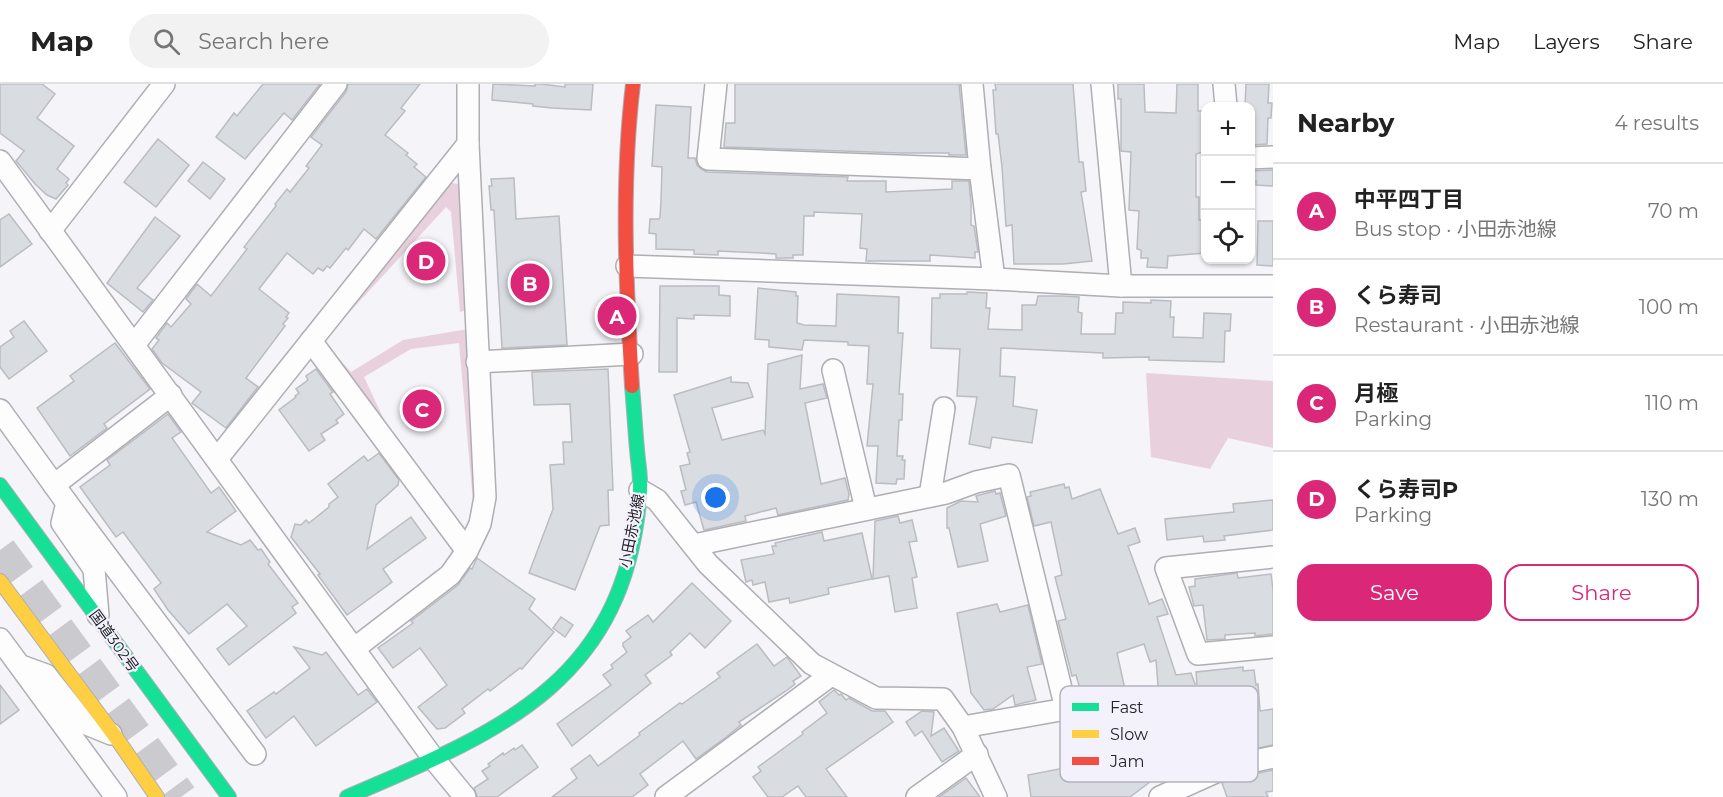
<!DOCTYPE html>
<meta charset="utf-8">
<style>
body{margin:0;font-family:Montserrat,"Noto Sans JP",sans-serif;background:#f2f2f2;color:#222}
.controls{position:absolute;right:18px;top:18px;display:grid;overflow:hidden;border-radius:12px;box-shadow:0 2px 4px #0004}
.controls button{width:54px;height:54px;display:grid;place-items:center;padding:0;border:0;border-bottom:2px solid #e0e0e0;background:#fff;color:#222;font:30px sans-serif}
.you{position:absolute;left:716px;top:414px;width:21px;height:21px;margin:-15px;border:4px solid #fff;border-radius:50%;background:#1a73e8;box-shadow:0 0 0 9px #1a73e833}
.badge{display:grid;place-items:center;width:39px;height:39px;border-radius:50%;background:#db2777;color:#fff;font-size:20px;font-weight:700}
.pin{position:absolute;translate:-50% -50%;border:3px solid #fff;box-shadow:0 2px 6px #0006}
.list{margin:0;padding:0;list-style:none}
h2{display:flex;justify-content:space-between;align-items:center;height:78px;margin:0;padding:0 24px;font-size:26px}
h2 small{font-size:20px;font-weight:400;color:#767676}
.list li{display:grid;grid-template-columns:39px 1fr auto;gap:18px;align-items:center;box-sizing:border-box;height:96px;padding:0 24px;border-top:2px solid #e0e0e0}
.list b{display:block;font-size:22px;white-space:nowrap}
.list p{margin:0;font-size:20px;white-space:nowrap;color:#767676}
.list em{font-size:20px;font-style:normal;color:#767676}
.actions{display:flex;gap:12px;padding:18px 24px}
.actions a{flex:1;padding:14px 0;border:2px solid #db2777;border-radius:18px;text-align:center;font-size:21px;color:#db2777}
.actions .main{background:#db2777;color:#fff}
.icon{flex:none;width:33px;height:33px;fill:none;stroke:currentColor;stroke-width:2;stroke-linecap:round;stroke-linejoin:round}
.map{position:relative;flex:none;width:1273px;height:713px;overflow:hidden}
header{display:flex;align-items:center;gap:36px;box-sizing:border-box;height:84px;padding:0 30px;background:#fff;border-bottom:2px solid #e0e0e0}
header strong{font-size:28px}
nav{display:flex;gap:33px;margin-inline-start:auto;font-size:21px}
.search{width:420px;height:54px;background:#f2f2f2;display:flex;align-items:center;gap:15px;box-sizing:border-box;padding:0 21px;border-radius:33px;color:#767676;font-size:22px}
main{display:flex}
aside{flex:1;background:#fff}
.map>svg:first-child{display:block}
</style>
<header>
<strong>Map</strong>
<div class="search"><svg class="icon" aria-label="search" viewBox="0 0 24 24"><circle cx="10" cy="10" r="6"/><path d="M15 15l6 6"/></svg>Search here</div>
<nav><a>Map</a><a>Layers</a><a>Share</a></nav>
</header>
<main>
<div class="map">
<svg width="1273" height="713" viewBox="0 0 1273 713">
<rect width="100%" height="100%" fill="#f4f4f9"/>
<g fill="#e8d1dd">
<polygon points="447,98 463,101 467,226 460,228 451,128 446,123 323,257 351,288 403,256 468,245 476,422 473,418 459,259 411,265 364,293 394,357 323,260 323,253"/>
<polygon points="1146,289 1273,297 1273,364 1228,354 1210,385 1151,373"/>
</g>
<g fill="#d9dce1" stroke="#babcc1" stroke-width="1.5">
<polygon points="0,0 42,0 55,10 37,34 74,62 57,85 69,95 66,99 68,101 56,115 47,111 36,101 16,77 24,67 0,49"/>
<polygon points="263,0 320,0 292,36 284,29 245,75 216,53 234,29 237,32"/>
<polygon points="348,0 420,0 401,24 405,27 385,51 408,69 406,71 417,80 414,83 426,93 376,155 364,145 348,166 346,164 330,184 327,182 323,187 318,184 313,190 287,169 259,205 289,229 286,233 288,234 283,240 285,242 246,294 258,303 226,344 192,319 201,308 162,279 152,265 159,256 156,254 167,239 171,243 191,220 186,215 197,200 211,212 247,165 244,163 276,122 275,120 287,105 290,108 309,84 306,82 322,61 311,53 346,8"/>
<polygon points="493,0 535,2 535,0 541,0 565,3 565,0 593,0 591,26 552,24 533,22 533,20 492,16"/>
<polygon points="735,0 959,0 966,71 949,71 949,69 900,69 724,63 726,39 735,39"/>
<polygon points="995,0 1073,0 1079,78 1083,78 1084,87 1086,107 1081,108 1092,177 1063,180 1014,180 1012,141 1006,142 1002,83 998,50 996,50 993,6 996,6"/>
<polygon points="1118,0 1144,0 1145,28 1176,29 1177,0 1198,0 1198,27 1203,27 1203,68 1196,70 1196,113 1199,113 1199,136 1206,136 1206,169 1168,172 1167,184 1147,183 1148,174 1141,174 1141,166 1137,165 1139,127 1129,126 1131,68 1121,67 1121,15 1118,15"/>
<polygon points="1246,0 1269,0 1268,19 1272,19 1271,34 1268,34 1267,60 1251,61 1251,22 1245,22"/>
<polygon points="656,21 691,23 688,74 695,74 697,81 701,85 707,88 848,93 847,97 886,97 886,108 952,105 952,97 969,97 971,119 971,141 974,142 978,168 975,168 975,174 930,171 930,177 866,177 867,165 860,164 862,130 814,128 814,132 804,132 803,171 793,171 793,174 776,174 776,170 762,169 718,167 718,171 694,170 694,166 656,165 656,150 649,149 650,135 659,135 660,133 661,117 662,83 652,82"/>
<polygon points="158,55 189,81 156,123 124,98"/>
<polygon points="203,78 225,95 210,115 188,97"/>
<polygon points="1273,86 1273,102 1256,101 1256,97 1251,97 1251,87"/>
<polygon points="514,94 516,135 559,132 567,261 502,264 494,126 491,126 489,102 492,102 491,95"/>
<polygon points="9,130 32,160 0,183 0,136"/>
<polygon points="155,133 180,152 137,204 153,216 143,228 107,199"/>
<polygon points="1258,137 1273,137 1273,182 1257,181"/>
<polygon points="660,202 719,202 719,211 730,212 730,232 694,231 694,235 677,234 677,288 659,288"/>
<polygon points="758,204 796,208 796,212 798,212 797,239 804,241 836,242 837,210 899,213 898,249 903,249 899,310 903,310 902,336 899,336 897,372 903,372 902,376 905,376 904,395 897,395 896,400 876,399 878,362 867,362 873,300 867,300 869,262 848,261 848,258 804,256 802,266 769,263 769,256 755,255"/>
<polygon points="967,208 987,209 986,224 990,224 988,245 1022,246 1022,221 1036,221 1038,212 1063,212 1079,213 1078,228 1082,229 1081,250 1115,250 1116,229 1123,229 1123,218 1151,219 1151,216 1171,217 1170,233 1174,233 1173,253 1203,254 1204,229 1231,230 1230,247 1225,247 1224,278 1149,276 1149,273 1103,274 1103,269 1001,264 1000,292 1015,293 1013,322 1037,326 1032,359 992,353 990,364 969,360 977,313 957,312 960,265 931,264 932,214 940,214 940,210 967,210"/>
<polygon points="24,237 47,267 9,295 0,283 0,263 14,253 10,247"/>
<polygon points="115,259 150,305 104,340 107,344 70,372 37,324 74,297 70,292"/>
<polygon points="802,271 800,305 823,300 827,314 805,319 821,400 845,394 849,410 848,416 778,431 776,424 745,432 746,437 704,446 696,418 685,421 681,407 686,406 680,382 690,380 687,369 690,368 674,311 731,293 731,298 748,299 753,313 712,324 722,356 763,346 765,350 768,280"/>
<polygon points="316,285 333,308 330,310 344,330 336,336 338,339 321,350 325,356 309,367 279,326 296,313 295,312 299,309 296,305 308,296 306,292"/>
<polygon points="608,285 613,406 608,406 609,441 600,442 575,506 529,489 553,425 550,381 564,380 563,358 572,358 570,320 534,321 532,288"/>
<polygon points="168,330 181,348 172,354 211,409 219,403 236,427 207,448 241,461 250,456 258,466 261,465 270,478 268,480 298,519 292,523 296,529 229,581 217,565 247,542 227,520 189,550 168,526 154,505 161,499 123,448 116,453 80,403 110,381 107,376"/>
<polygon points="379,369 399,396 398,401 376,421 367,465 411,433 426,454 383,485 392,498 347,531 318,491 320,490 291,453 295,440 301,441 306,436 309,439 329,423 329,420 338,413 328,400 364,372 368,377"/>
<polygon points="1064,400 1065,404 1069,403 1072,415 1100,405 1118,450 1135,444 1140,458 1128,462 1149,520 1162,515 1168,530 1157,533 1176,591 1191,589 1195,600 1197,600 1196,588 1243,583 1243,587 1254,586 1256,601 1258,600 1260,627 1273,625 1273,661 1224,671 1212,676 1211,672 1194,684 1190,679 1172,693 1158,692 1130,713 1031,713 1028,691 1064,684 1072,692 1112,664 1117,671 1140,654 1145,661 1156,652 1160,657 1181,640 1175,613 1159,614 1156,576 1150,578 1144,560 1117,569 1126,610 1110,613 1112,623 1087,629 1076,591 1072,592 1058,537 1066,535 1055,493 1062,491 1051,438 1034,442 1027,413 1031,412 1030,408"/>
<polygon points="995,407 996,410 1000,409 1006,432 980,440 988,477 958,483 949,444 947,444 947,424 961,417 978,418 976,412"/>
<polygon points="1273,416 1273,446 1224,452 1225,456 1204,458 1203,452 1167,456 1165,435 1234,428 1233,420"/>
<polygon points="898,432 900,439 912,436 917,457 909,458 917,493 912,494 917,524 895,528 889,492 873,495 875,437"/>
<polygon points="822,448 824,457 862,449 872,495 828,504 829,510 790,519 789,514 769,518 765,498 753,501 752,496 746,498 741,476 774,470 772,462 776,462 775,459"/>
<polygon points="477,474 535,515 529,525 554,548 522,585 520,584 490,607 488,605 462,625 465,629 445,644 437,645 418,623 447,601 420,564 393,584 378,564 413,539 411,537 458,501 470,484 472,485"/>
<polygon points="1237,489 1238,494 1271,490 1273,505 1273,550 1255,552 1255,549 1225,551 1225,555 1207,556 1203,521 1194,522 1189,503 1195,502 1195,495"/>
<polygon points="692,499 731,537 705,564 690,549 670,568 672,571 645,591 651,599 572,662 557,640 611,601 603,591 613,584 611,581 627,568 623,562 623,559 631,553 626,547 648,531 653,538"/>
<polygon points="997,520 1000,528 1028,521 1042,580 1027,583 1036,616 1015,621 1013,611 993,625 984,626 971,609 957,529"/>
<polygon points="561,533 573,541 565,553 553,544"/>
<polygon points="757,560 774,582 787,573 801,592 793,597 795,600 786,607 739,638 741,641 725,654 696,675 683,657 640,690 648,701 632,713 552,713 577,694 571,685 590,671 598,682 640,651 639,649 680,619 682,620 720,593 717,589"/>
<polygon points="294,563 322,571 326,568 358,611 367,605 377,618 316,662 294,632 266,654 247,627 274,608 276,610 310,584"/>
<polygon points="0,601 19,626 0,640"/>
<polygon points="834,606 839,611 841,610 846,616 849,614 872,627 885,627 893,638 826,685 847,713 806,713 798,702 782,713 768,713 753,693 761,687 758,683 803,650 802,648 827,629 819,618"/>
<polygon points="922,627 934,628 931,652 944,644 959,667 942,678 922,647 915,652 906,638"/>
<polygon points="522,661 538,683 497,713 477,713 474,704 488,695 482,687 490,682 488,680 503,669 504,671 514,664 515,666"/>
<polygon points="1273,686 1273,707 1266,708 1268,713 1227,713 1222,699 1231,695"/>
<polygon points="966,694 980,713 939,713"/>
</g>
<g fill="none" stroke-linecap="round" stroke-linejoin="round">
<polyline stroke="#cacacf" stroke-width="33" stroke-dasharray="33 16" stroke-linecap="butt" points="0,466 181,713"/>
<g stroke="#aeaeb3" stroke-width="24">
<g id="street">
<polyline points="716,0 708,75 980,85"/>
<polyline points="972,0 980,85 994,195"/>
<polyline points="1102,0 1121,202"/>
<polyline points="1224,0 1226,22"/>
<polyline points="1250,74 1273,73"/>
<polyline points="0,77 433,674 465,713"/>
<polyline points="50,147 164,0"/>
<polyline points="627,182 994,195 1121,202 1273,202"/>
<polyline points="311,257 467,467"/>
<polyline points="134,261 336,0"/>
<polyline points="477,278 632,270"/>
<polyline points="833,286 866,425"/>
<polyline points="0,326 67,419 255,670"/>
<polyline points="217,375 468,60"/>
<polyline points="54,401 171,311"/>
<polyline points="640,406 657,416 708,480 812,580 876,614 943,615 963,643 996,713"/>
<polyline points="930,412 944,324"/>
<polyline points="67,419 62,439 94,485 98,531"/>
<polyline points="694,461 946,409 976,398 1009,391 1066,625 963,643"/>
<polyline points="1273,473 1166,484 1198,570 1273,563"/>
<polyline points="0,555 116,713"/>
<polyline points="355,564 450,491 467,467 480,440 485,413 468,60 468,0"/>
<polyline points="21,582 46,591 84,639 111,650"/>
<polyline points="666,713 831,591"/>
<polyline points="917,713 977,670"/>
<polyline points="1160,713 1227,683 1273,673"/>
</g>
</g>
<g stroke="#aeaeb3" stroke-width="16">
<g id="fast">
<polyline points="0,401 229,713"/>
<path d="M347,713C502,647 627,597 640,406C641,393 638,379 637,365C635,344 634,323 632,302"/>
</g>
</g>
<g stroke="#aeaeb3" stroke-width="16">
<polyline id="slow" points="0,497 115,652 157,713"/>
</g>
<g stroke="#aeaeb3" stroke-width="16">
<path id="jam" d="M632,302C626,201 621,101 633,0"/>
</g>
<use href="#street" stroke="#fdfdfe" stroke-width="21"/>
<use href="#fast" stroke="#16e098" stroke-width="14"/>
<use href="#slow" stroke="#ffcf43" stroke-width="14"/>
<use href="#jam" stroke="#f24e42" stroke-width="14"/>
</g>
<g text-anchor="middle" stroke-width="4.5" stroke-linejoin="round" paint-order="stroke">
<g font-size="15" fill="#232329" stroke="#f2f1fc">
<text transform="translate(632 447) rotate(-79)" y="5">小田赤池線</text>
<text transform="translate(114 557) rotate(54)" y="5">国道302号</text>
</g>
</g>
<rect x="1060" y="602" width="198" height="96" rx="9" fill="#f2f1fc" stroke="#b4b3bd" stroke-width="1.5"/>
<rect x="1072" y="619" width="27" height="8" fill="#16e098"/>
<rect x="1072" y="646" width="27" height="8" fill="#ffcf43"/>
<rect x="1072" y="673" width="27" height="8" fill="#f24e42"/>
<g font-size="16" fill="#232329">
<text x="1110" y="629">Fast</text>
<text x="1110" y="656">Slow</text>
<text x="1110" y="683">Jam</text>
</g>
</svg>
<div class="controls">
<button>+</button>
<button>−</button>
<button><svg class="icon" aria-label="locate" viewBox="0 0 24 24"><circle cx="12" cy="12" r="6"/><path d="M12 2v4M12 18v4M2 12h4M18 12h4"/></svg></button>
</div>
<div class="you"></div>
<div class="pin badge" style="left:617px;top:232px">A</div>
<div class="pin badge" style="left:530px;top:199px">B</div>
<div class="pin badge" style="left:422px;top:325px">C</div>
<div class="pin badge" style="left:426px;top:177px">D</div>
</div>
<aside>
<h2>Nearby<small>4 results</small></h2>
<ul class="list">
<li><span class="badge">A</span><div><b>中平四丁目</b><p>Bus stop · 小田赤池線</p></div><em>70 m</em></li>
<li><span class="badge">B</span><div><b>くら寿司</b><p>Restaurant · 小田赤池線</p></div><em>100 m</em></li>
<li><span class="badge">C</span><div><b>月極</b><p>Parking</p></div><em>110 m</em></li>
<li><span class="badge">D</span><div><b>くら寿司P</b><p>Parking</p></div><em>130 m</em></li>
</ul>
<div class="actions"><a class="main">Save</a><a>Share</a></div>
</aside>
</main>
